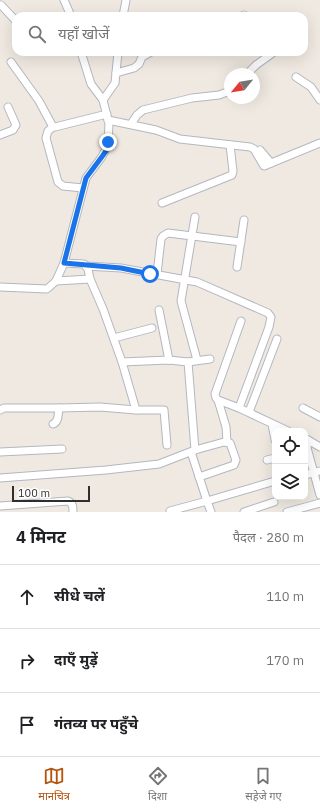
<!DOCTYPE html>
<html lang="hi">
<meta charset="utf-8">
<style>
body{margin:0;font-family:"IBM Plex Sans","Noto Sans Devanagari",sans-serif;background:#f6f6f6;color:#202124}
.controls{position:absolute;right:12px;bottom:12px;display:grid;overflow:hidden;border-radius:8px;box-shadow:0 4px 16px #0002}
.controls button{width:36px;height:36px;display:grid;place-items:center;padding:0;border:0;border-bottom:1px solid #e0e0e0;background:#fff;color:#202124;font:20px sans-serif}
.compass{position:absolute;left:224px;top:68px;width:36px;height:36px;border-radius:50%;background:#fff;box-shadow:0 4px 16px #0002;rotate:240deg}
.scale{position:absolute;left:12px;bottom:10px;width:78px;box-sizing:border-box;padding-left:4px;border:2px solid #2e2e2e;border-top:0;font-size:11px;line-height:14px;white-space:nowrap;color:#2e2e2e;-webkit-text-stroke:3px #fff;paint-order:stroke}
.stop{position:absolute;width:12px;height:12px;margin:-9px;border:3px solid #1a73e8;border-radius:50%;background:#fff}
.stop.end{background:#1a73e8;border-color:#fff;box-shadow:0 1px 4px #0008}
.list{margin:0;padding:0;list-style:none}
h2{display:flex;justify-content:space-between;align-items:center;height:52px;margin:0;padding:0 16px;font-size:17px}
h2 small{font-size:13px;font-weight:400;color:#757577}
.list li{display:grid;grid-template-columns:26px 1fr auto;gap:12px;align-items:center;box-sizing:border-box;height:64px;padding:0 16px;border-top:1px solid #e0e0e0}
.list b{display:block;font-size:15px;white-space:nowrap}
.list em{font-size:13px;font-style:normal;color:#757577}
.icon{flex:none;width:22px;height:22px;fill:none;stroke:currentColor;stroke-width:2;stroke-linecap:round;stroke-linejoin:round}
.map{position:relative;flex:none;width:320px;height:512px;overflow:hidden}
.search{position:absolute;background:#fff;box-shadow:0 4px 16px #0002;left:12px;right:12px;top:12px;height:44px;display:flex;align-items:center;gap:10px;box-sizing:border-box;padding:0 14px;border-radius:12px;color:#757577;font-size:15px}
.sheet{height:244px;background:#fff}
nav{display:flex;justify-content:space-around;align-items:center;box-sizing:border-box;height:56px;border-top:1px solid #e0e0e0;background:#fff;font-size:11px;color:#757577}
nav a{display:grid;justify-items:center;gap:2px}
nav .on{color:#b45309}
.map>svg:first-child{display:block}
</style>
<div class="map">
<svg width="320" height="512" viewBox="0 0 320 512">
<rect width="100%" height="100%" fill="#efe9e1"/>
<g fill="none" stroke-linecap="round" stroke-linejoin="round">
<g stroke="#b4b7c1" stroke-width="9">
<g id="minor">
<polyline points="64,0 71,16"/>
<polyline points="1,5 16,21"/>
<polyline points="123,16 126,0"/>
<polyline points="242,16 244,15"/>
<polyline points="11,62 39,101 53,127 55,127 107,114"/>
<polyline points="116,73 134,68 139,64 142,57 151,52"/>
<polyline points="247,74 256,65 274,52"/>
<polyline points="296,77 311,87 320,100"/>
<polyline points="103,100 115,83 118,52"/>
<polyline points="108,120 156,130 180,139 250,147 254,149 264,166 320,143"/>
<polyline points="131,124 137,115 143,110 192,98 219,95 230,91"/>
<polyline points="53,127 48,131 46,138 58,182 63,186 83,188"/>
<polyline points="0,135 13,130 16,125 8,107"/>
<polyline points="260,150 271,163"/>
<polyline points="162,203 232,175 233,171 230,145"/>
<polyline points="195,217 181,301 197,360"/>
<polyline points="64,263 84,264 88,269 90,279 103,309 122,362 169,360 188,362 210,359"/>
<polyline points="86,266 121,268 197,282 268,313 271,317 269,327 239,408"/>
<polyline points="237,267 244,220"/>
<polyline points="157,274 161,239 163,236 168,233 241,242"/>
<polyline points="56,281 90,279"/>
<polyline points="0,287 47,289 56,281 64,263 86,178 101,158 105,151 108,142 109,124 103,100 91,84 81,52"/>
<polyline points="159,310 169,360"/>
<polyline points="241,321 215,394 216,398 218,400 239,408 288,431"/>
<polyline points="114,338 152,328"/>
<polyline points="122,362 136,410 164,410 167,445"/>
<polyline points="188,362 195,450"/>
<polyline points="218,400 226,427 227,442"/>
<polyline points="59,408 100,407 136,410"/>
<polyline points="303,408 320,417"/>
<path d="M0,410L4,408H59C58,414 59,422 53,424"/>
<polyline points="249,412 277,339"/>
<polyline points="272,424 275,440"/>
<polyline points="305,439 308,440 307,448 320,495"/>
<polyline points="308,440 320,447"/>
<polyline points="0,452 62,449"/>
<polyline points="267,460 275,458"/>
<polyline points="305,475 320,471"/>
<polyline points="0,478 106,470 159,464 195,450 224,442 230,443 236,460 234,465 199,477"/>
<path d="M0,506L68,501C73,503 73,507 73,512"/>
<polyline points="170,511 207,501 191,452"/>
<polyline points="211,512 207,501 275,481"/>
<polyline points="244,512 274,502"/>
<polyline points="287,512 320,503"/>
</g>
</g>
<use href="#minor" stroke="#fff" stroke-width="7"/>
</g>
<g fill="none" stroke-linecap="round" stroke-linejoin="round">
<polyline stroke="#1a73e8" stroke-width="5" points="108,142 106,151 101,158 86,178 64,263 121,268 150,274"/>
</g>
</svg>
<div class="controls">
<button><svg class="icon" aria-label="locate" viewBox="0 0 24 24"><circle cx="12" cy="12" r="6"/><path d="M12 2v4M12 18v4M2 12h4M18 12h4"/></svg></button>
<button><svg class="icon" aria-label="layers" viewBox="0 0 24 24"><path d="M12 4l9 5-9 5-9-5zM3 14l9 5 9-5"/></svg></button>
</div>
<svg class="compass" viewBox="-18 -18 36 36"><path d="M0-13l5 13h-10z" fill="#e53935"/><path d="M0 13l5-13h-10z" fill="#757577"/></svg>
<div class="scale">100 m</div>
<div class="stop" style="left:150px;top:274px"></div>
<div class="stop end" style="left:108px;top:142px"></div>
<div class="search"><svg class="icon" aria-label="search" viewBox="0 0 24 24"><circle cx="10" cy="10" r="6"/><path d="M15 15l6 6"/></svg>यहाँ खोजें</div>
</div>
<section class="sheet">
<h2>4 मिनट<small>पैदल · 280 m</small></h2>
<ul class="list">
<li><svg class="icon" aria-label="ahead" viewBox="0 0 24 24"><path d="M12 20V5M6 11l6-6 6 6"/></svg><div><b>सीधे चलें</b></div><em>110 m</em></li>
<li><svg class="icon" aria-label="right" viewBox="0 0 24 24"><path d="M7 20v-9h11M14 6l5 5-5 5"/></svg><div><b>दाएँ मुड़ें</b></div><em>170 m</em></li>
<li><svg class="icon" aria-label="arrive" viewBox="0 0 24 24"><path d="M6 21V4h12l-3 4 3 4H6"/></svg><div><b>गंतव्य पर पहुँचे</b></div></li>
</ul>
</section>
<nav>
<a class="on"><svg class="icon" aria-label="map" viewBox="0 0 24 24"><path d="M3 6l6-2 6 2 6-2v14l-6 2-6-2-6 2zM9 4v14M15 6v14"/></svg>मानचित्र</a>
<a><svg class="icon" aria-label="directions" viewBox="0 0 24 24"><path d="M12 3l9 9-9 9-9-9zM9 14v-3h6M13 9l2 2-2 2"/></svg>दिशा</a>
<a><svg class="icon" aria-label="saved" viewBox="0 0 24 24"><path d="M7 4h10v16l-5-4-5 4z"/></svg>सहेजे गए</a>
</nav>
